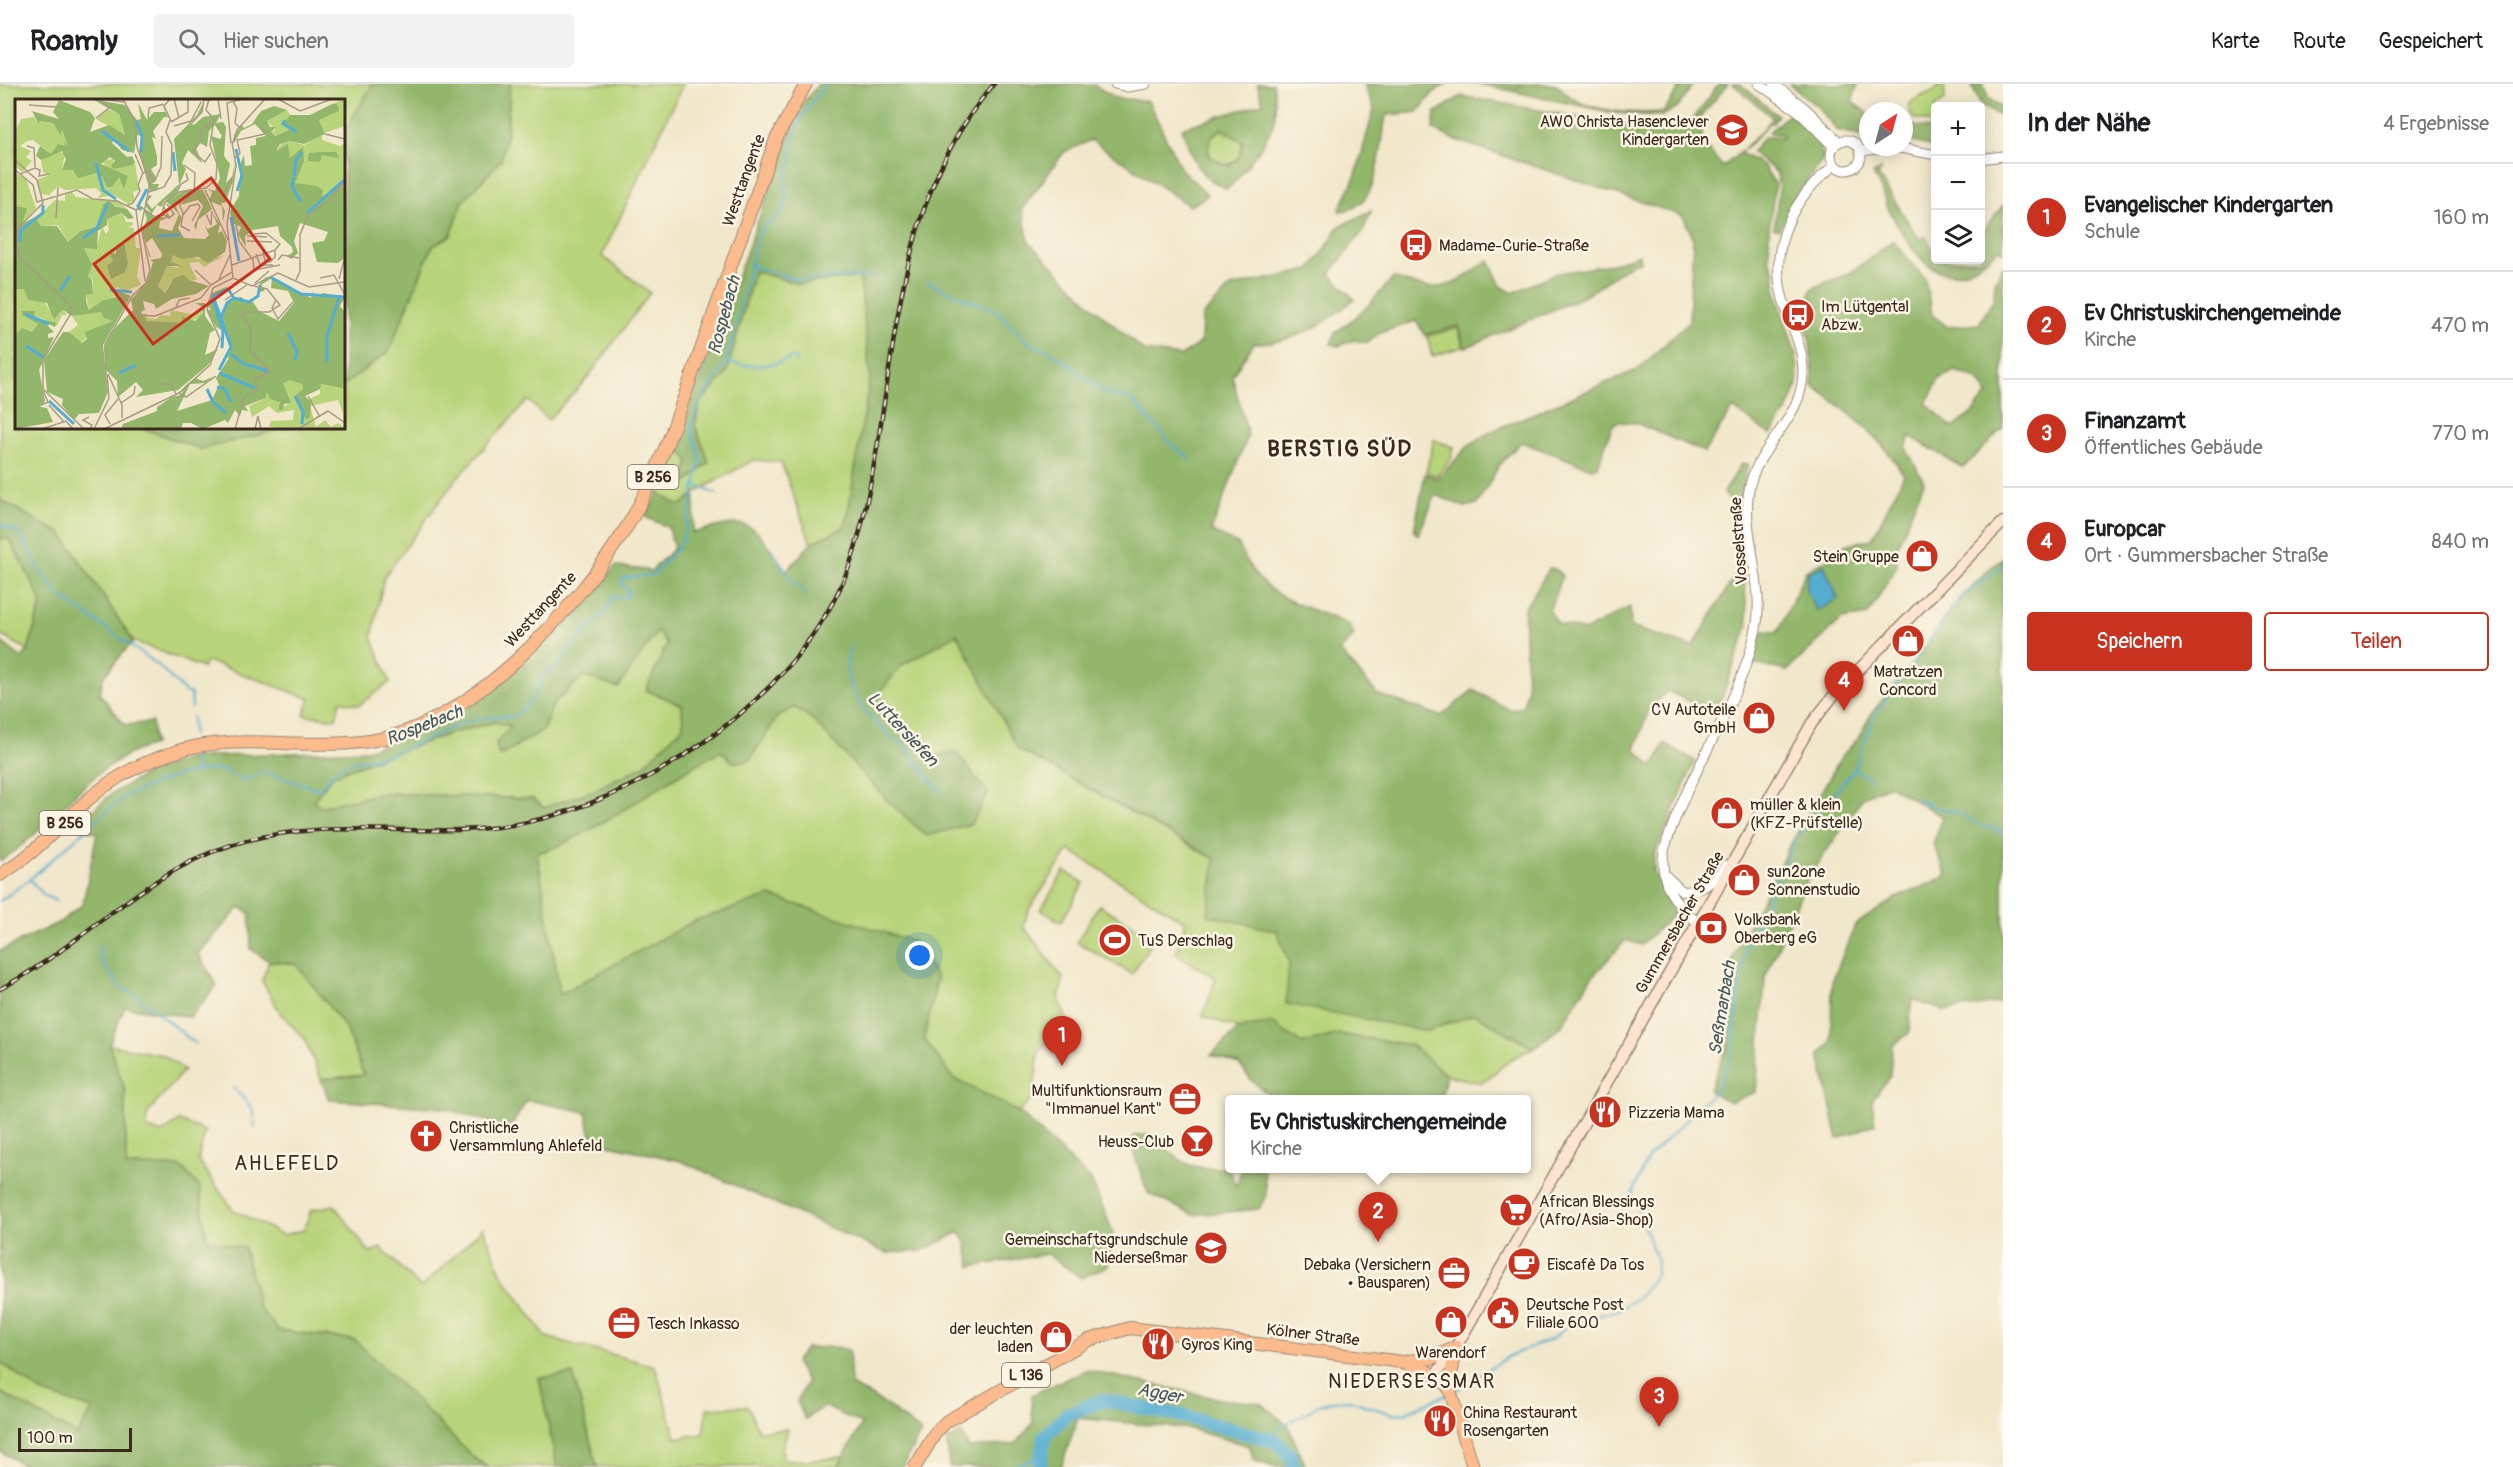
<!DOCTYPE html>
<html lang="de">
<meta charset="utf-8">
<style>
body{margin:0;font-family:Pangolin,sans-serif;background:#f2f2f2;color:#202124}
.controls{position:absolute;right:18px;top:18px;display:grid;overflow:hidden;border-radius:6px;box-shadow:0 3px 15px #0003}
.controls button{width:54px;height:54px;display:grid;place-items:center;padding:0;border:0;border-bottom:2px solid #e0e0e0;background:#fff;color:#202124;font:30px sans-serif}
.compass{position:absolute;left:1859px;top:18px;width:54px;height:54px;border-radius:50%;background:#fff;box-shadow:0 3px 15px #0003;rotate:36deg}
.scale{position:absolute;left:18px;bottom:15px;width:114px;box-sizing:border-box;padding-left:6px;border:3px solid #3b2a1e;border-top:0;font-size:16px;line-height:21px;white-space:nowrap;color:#3b2a1e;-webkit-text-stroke:4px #fcf5e5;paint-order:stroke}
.you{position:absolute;left:920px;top:872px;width:21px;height:21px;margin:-15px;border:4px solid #fff;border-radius:50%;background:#1a73e8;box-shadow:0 0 0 9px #1a73e833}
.badge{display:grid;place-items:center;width:39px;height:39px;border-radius:50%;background:#c8321e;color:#fff;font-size:20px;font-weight:700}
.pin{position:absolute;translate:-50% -50px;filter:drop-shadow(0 2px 3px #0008)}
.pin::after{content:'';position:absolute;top:32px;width:21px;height:18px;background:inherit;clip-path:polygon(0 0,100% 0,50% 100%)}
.popup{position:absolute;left:1225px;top:1011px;width:306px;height:78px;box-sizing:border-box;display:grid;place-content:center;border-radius:6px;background:#fff;filter:drop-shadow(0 2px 4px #0005);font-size:20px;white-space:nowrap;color:#757577}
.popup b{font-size:22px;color:#202124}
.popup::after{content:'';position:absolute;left:50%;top:100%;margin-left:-12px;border:12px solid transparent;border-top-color:#fff}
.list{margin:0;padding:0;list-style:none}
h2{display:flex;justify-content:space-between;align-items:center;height:78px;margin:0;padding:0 24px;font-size:26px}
h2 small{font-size:20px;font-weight:400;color:#757577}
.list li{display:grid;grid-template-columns:39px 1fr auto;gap:18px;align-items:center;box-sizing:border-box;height:108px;padding:0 24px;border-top:2px solid #e0e0e0}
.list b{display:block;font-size:22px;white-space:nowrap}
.list p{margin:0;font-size:20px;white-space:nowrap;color:#757577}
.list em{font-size:20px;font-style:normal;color:#757577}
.actions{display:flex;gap:12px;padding:18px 24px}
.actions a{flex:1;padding:14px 0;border:2px solid #c8321e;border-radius:6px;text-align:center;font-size:21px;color:#c8321e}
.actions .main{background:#c8321e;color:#fff}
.icon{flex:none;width:33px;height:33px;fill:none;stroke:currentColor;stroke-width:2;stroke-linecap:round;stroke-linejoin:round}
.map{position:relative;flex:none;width:2003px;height:1383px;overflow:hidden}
header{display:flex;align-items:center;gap:36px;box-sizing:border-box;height:84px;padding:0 30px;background:#fff;border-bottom:2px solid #e0e0e0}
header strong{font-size:28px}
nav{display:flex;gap:33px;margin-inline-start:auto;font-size:21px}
.search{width:420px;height:54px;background:#f2f2f2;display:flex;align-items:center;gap:15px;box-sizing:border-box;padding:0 21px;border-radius:6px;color:#757577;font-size:22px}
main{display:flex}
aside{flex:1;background:#fff}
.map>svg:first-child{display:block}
</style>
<header>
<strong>Roamly</strong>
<div class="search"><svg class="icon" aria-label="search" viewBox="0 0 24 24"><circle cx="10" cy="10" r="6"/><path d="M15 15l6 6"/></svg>Hier suchen</div>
<nav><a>Karte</a><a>Route</a><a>Gespeichert</a></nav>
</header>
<main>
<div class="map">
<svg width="2003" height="1383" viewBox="0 0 2003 1383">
<rect width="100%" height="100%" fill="#fcf5e5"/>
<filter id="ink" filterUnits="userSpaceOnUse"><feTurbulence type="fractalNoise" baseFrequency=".0167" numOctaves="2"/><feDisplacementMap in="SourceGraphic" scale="12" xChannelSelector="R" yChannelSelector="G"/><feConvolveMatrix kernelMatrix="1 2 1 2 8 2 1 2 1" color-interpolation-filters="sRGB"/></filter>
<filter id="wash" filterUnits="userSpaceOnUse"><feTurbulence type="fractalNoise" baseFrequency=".008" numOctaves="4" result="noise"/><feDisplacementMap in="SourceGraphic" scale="24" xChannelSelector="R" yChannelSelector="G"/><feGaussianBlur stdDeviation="1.35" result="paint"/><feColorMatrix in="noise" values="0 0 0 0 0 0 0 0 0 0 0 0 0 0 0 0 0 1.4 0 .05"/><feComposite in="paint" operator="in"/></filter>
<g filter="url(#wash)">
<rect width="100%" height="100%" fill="#f1e7ca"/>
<g fill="#b8d47a" stroke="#7a7f4c" stroke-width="1.5">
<polygon points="0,0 373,0 344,48 344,16 16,16 16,344 142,344 201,365 287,344 344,344 344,301 389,267 432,163 451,151 463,117 501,76 507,48 510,0 683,0 602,172 650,209 586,296 548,336 528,316 455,396 384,493 372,553 390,598 359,621 340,617 336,635 304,631 310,615 207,577 203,584 133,557 62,450 0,416"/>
<path d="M1941,0H1944L1945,16L1936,22L1935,40L1913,34L1908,22C1917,9 1933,12 1941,0Z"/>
<circle cx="1225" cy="63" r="17"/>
<polygon points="754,186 799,200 860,193 870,292 847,436 843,444 811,459 781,378 753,376 695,409 680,423 658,409 671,382 676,360 689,377 684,401 709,378 695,341 700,319 727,289"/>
<polygon points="1458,244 1463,263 1432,272 1427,252"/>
<polygon points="1434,356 1454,363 1451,375 1437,392 1426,388"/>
<polygon points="0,454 10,456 42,517 28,566 0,551"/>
<polygon points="657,547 667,560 646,606 682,621 683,643 643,682 592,707 544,724 533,715 383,709 319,723 313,716 331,694 346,686 452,649 495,638 512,642 497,659 500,672 543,646 553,620 584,592"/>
<path d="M957,549L1018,665L1215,775L1208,831L1277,846L1289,878L1427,947L1475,930L1533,964L1511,975L1482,999L1446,991L1411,961L1338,950L1302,960L1272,939L1239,945L1203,932L1216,894L1176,870L1186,838L1069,766L1029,825L1023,842L1063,894L1059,915L1067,936L1039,967L1033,1014L1019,1028L953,994L924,955L937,895L694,837L560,911L537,768C554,766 568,757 583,749C631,724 673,690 722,667L733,678L749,677L778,632L795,623L812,635L890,719L956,668L934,672L882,624L879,609L902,581Z"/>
<polygon points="1064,787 1084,799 1061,838 1041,826"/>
<polygon points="1099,821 1154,854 1132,890 1077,858"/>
<polygon points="269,877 296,880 346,944 364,992 321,995 304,954 281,930 262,897"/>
<polygon points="109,961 163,971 184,986 147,1030 147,1045 162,1049 179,1037 205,1047 198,1076 233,1126 283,1151 304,1146 311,1126 334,1121 370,1169 381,1164 421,1204 483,1144 502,1191 546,1253 655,1282 676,1354 703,1350 707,1324 748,1322 758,1347 788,1345 782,1364 783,1375 805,1377 843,1373 838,1383 597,1383 573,1290 539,1294 557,1383 488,1383 475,1375 355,1256 278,1246 259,1224 244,1165 207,1155 199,1102 126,1082 125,1006"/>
<polygon points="0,1278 41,1308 94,1325 78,1352 0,1308"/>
</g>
<g fill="#92b66a" stroke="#667044" stroke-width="1.5" fill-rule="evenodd">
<polygon points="373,0 510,0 507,48 501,76 463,117 451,151 432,163 389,267 344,301 344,48"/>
<path d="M818,0H1092L1116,14L1148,17L1181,85L1208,111L1190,122L1091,56L1064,68L1022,125L1029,158L1093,223L1144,267L1181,272L1201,258L1202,232L1231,203L1310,186L1331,156L1338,143L1371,127L1363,147L1330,190L1354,215C1325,241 1295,259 1254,259L1232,292L1248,351L1211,447L1239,461C1262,519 1299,517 1349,541L1354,551L1340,567L1377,610L1441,632L1473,606L1510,626L1522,623L1527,608L1524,525L1550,484L1555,485L1562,492L1549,527L1558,540L1585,547L1630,523L1631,543L1693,563L1734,493L1738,480L1734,422L1724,409L1741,380H1748L1738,421L1748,542L1716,630L1667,607L1649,625L1635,665L1653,683L1665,659L1695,677L1654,772V788L1675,829L1641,861L1626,856L1590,895L1562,942L1533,964L1475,930L1427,947L1286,920L1289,878L1277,847L1208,831L1215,775L1018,665L957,550L902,581L879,609L882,624L934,672L956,668L988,709L971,740L927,752L890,719L812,635L794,623L778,632L749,677L733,678L721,667C673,690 632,724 584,749C569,757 555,765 537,769L560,910L694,837L770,812L918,859L937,895L924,955L953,994L1019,1028L1091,1096L1113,1148L1108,1182L1081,1194L1047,1170L971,1183L966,1158L960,1148L921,1167L886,1169L681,1077L592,1057L586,1028L527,1016L510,1044L444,1024L329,1016L321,995L364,991L346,944L296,880L269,877L251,865L250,829L240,823L198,870L217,901L190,933L125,923L109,961L125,1006L126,1082H181L199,1102L207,1155L244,1164L259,1224L278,1246L355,1256L475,1375L488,1383H27L0,1367V1308L77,1351L93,1325L41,1308L0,1278V867L60,838L83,820L97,749L75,743L111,710L148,689L194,673L367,666L414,649L475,620L542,565L588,518L615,482L651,487L674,464L668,443L645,433L658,409L680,422L695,409L693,449C756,431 750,438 787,487L811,459L843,444L847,436L870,292L860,193L799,200L754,187L727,289L699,320L695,341L709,378L683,402L689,377L676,360L799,25ZM657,547L667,560L646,606L682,621L683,643L643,682L592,707L544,724L533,715L383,709L320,723L313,717L331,694L346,686L452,649L495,638L511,642L496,659L499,672L543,646L553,620L583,592L618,604Z"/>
<path d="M1257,0H1273C1275,12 1277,26 1274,38C1270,52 1239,96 1227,105C1195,91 1193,75 1182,44L1263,19ZM1222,45L1243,58L1238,75L1228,82L1209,72C1207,59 1209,51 1222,45Z"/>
<path d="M1364,0H1446L1433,9L1418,28L1386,31C1380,61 1381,127 1339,127L1356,91L1374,25Z"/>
<path d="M1478,0H1557C1580,30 1630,30 1664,28L1682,0H1694L1678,23L1662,32L1615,29Z"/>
<path d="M1719,0H1728L1700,33L1703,59L1723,83L1752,58L1773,34L1733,0H1740L1778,32L1773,39H1769L1740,69L1763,81L1775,100L1769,146V176C1777,186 1774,199 1777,211C1794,274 1817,291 1770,351L1733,324L1704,368L1636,339L1617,338L1612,342L1598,382L1591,384L1521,358L1500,380L1477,420L1465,423L1436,411L1418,451L1414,447L1425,390L1438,395L1470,360L1492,347L1639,285L1689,237L1693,154L1683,132L1453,55L1433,45L1435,29L1461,12L1623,41L1680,43L1692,37Z"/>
<polygon points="1789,0 1858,0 1852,17 1868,30 1868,54 1837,46 1818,23"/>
<path d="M1972,0H1983L1988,14L2003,24V32C1986,28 1976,18 1972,0Z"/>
<polygon points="1789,30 1815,52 1824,74 1796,112 1779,145 1774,144 1779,106 1777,89 1752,68 1764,53 1783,54 1782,50 1770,50 1769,48"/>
<polygon points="1904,40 1935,46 1935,63 1904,56"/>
<path d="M1882,85L1878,91L1919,155L1925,152L1935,169L1936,176H1980L1981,151L2003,121V168L1999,165C1990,172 1980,181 1969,186C1927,204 1901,148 1886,120V115L1873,90Z"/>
<path d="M1893,157L1925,195L1932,231L1948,243L1979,240L1994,215L1995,198L2003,181V344L1963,384L1910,352L1906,364L1924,398L1897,464V481L1868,531L1842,535L1787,587L1749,579L1763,547L1778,548L1806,487L1834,472L1843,461L1872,455L1904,391C1881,353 1847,326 1812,301L1813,293L1810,257L1803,233L1812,204L1850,189ZM1956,287L1977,295L1988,310L1972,329L1953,344L1926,319L1940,294Z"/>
<path d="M1639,170L1640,178L1631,180L1585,212L1465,264L1459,242L1425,251L1416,237L1379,249L1368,259L1354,256L1338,262L1331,260L1335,249L1364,226L1393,194C1442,210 1447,206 1489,176L1501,202L1513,209L1554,190L1613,180Z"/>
<polygon points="142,344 287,344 201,365"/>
<path d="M0,416L62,450L133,557L103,593L100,610L125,641L152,638L154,661C90,676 54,744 0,777V557L22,574L28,566L42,518L10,456L0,454Z"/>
<polygon points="2003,475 2003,918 1944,927 1912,915 1909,949 1892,962 1890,992 1872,1016 1875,1040 1838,1055 1819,971 1831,959 1832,898 1855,841 1894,815 1947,792 1933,760 1943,733 1889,701 1863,713 1807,796 1765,894 1756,1008 1730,1018 1709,1007 1729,958 1732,875 1789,763 1842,672 1859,653 1871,630 1921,569 1951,524 1989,485"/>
<polygon points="1272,939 1302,960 1338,950 1411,961 1446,991 1441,1015 1274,1015 1251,996 1239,980 1211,971 1239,945"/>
<path d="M1151,1051C1183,1079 1184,1086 1228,1084L1236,1102L1242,1085H1264L1266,1111L1259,1125L1193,1131L1148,1109L1132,1065L1133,1052Z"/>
<polygon points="836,1263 849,1266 851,1301 886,1321 921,1348 902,1383 838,1383 862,1340 824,1322 805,1335 797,1317 807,1298 795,1278 806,1264"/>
<polygon points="1086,1286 1220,1315 1261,1319 1288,1342 1306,1383 1274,1383 1253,1376 1250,1362 1190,1345 1078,1334 1061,1383 949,1383 947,1357 961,1349 969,1364 1015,1360 1033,1339 1031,1311"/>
<polygon points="573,1290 597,1383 557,1383 539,1294"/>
</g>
<polygon fill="#54aed2" stroke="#486c78" stroke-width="1.5" points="1824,481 1838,515 1817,527 1806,505 1808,490"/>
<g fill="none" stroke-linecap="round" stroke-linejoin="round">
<g stroke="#54aed2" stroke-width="2">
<polyline points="749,181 797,196 875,192"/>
<polyline points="927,198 998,228 1027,258 1050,267 1107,310 1131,315 1171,360 1190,375"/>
<path d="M727,279C749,283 772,284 793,273L797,278"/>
<polyline points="695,401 716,410"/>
<polyline points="0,441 18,448 44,492 61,513 157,580 185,608 191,610 192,624"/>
<polyline points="772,466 792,497 806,508"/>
<path d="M851,562C837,600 863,628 890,652C894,656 901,658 905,663C918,678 927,695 942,709"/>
<polyline points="192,633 193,651"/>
<polyline points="194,672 195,687"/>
<polyline points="1854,684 1873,697"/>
<polyline points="1916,714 1934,723 1957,728 1982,743 1993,744 2003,749"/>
<polyline points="30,796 45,812 57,817"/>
<path d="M0,817L30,795L123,713L176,692L208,686H226L237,694L245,696L264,688L318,705C328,701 327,691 336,685C352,675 372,676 390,670C433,657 465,628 513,633C525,626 540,608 541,593L547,587L558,583L568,565L604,530L613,513H626L629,508L621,500L623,494L653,491L679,462L686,445L701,375L691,344L698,322L726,279L758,151L765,141L775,136L786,120V90L791,81L793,58L801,33L826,0"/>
<polyline points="99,862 102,879 122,905 130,907 196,960"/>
<polyline points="233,1003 252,1024 255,1044"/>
<polyline points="1456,1306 1509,1272 1554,1254 1568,1241 1621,1225 1642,1210 1656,1190 1657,1177 1632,1110 1648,1074 1715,1007 1724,989 1732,968 1745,865 1796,754 1853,687 1876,629 1959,515 2003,481"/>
<polyline points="1263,1354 1319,1321 1332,1317 1349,1316 1392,1330 1404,1329 1448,1310"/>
<polyline points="1012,1383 1042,1372"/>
</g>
<polyline stroke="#54aed2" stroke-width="14" points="1040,1383 1044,1353 1067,1330 1104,1316 1182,1332 1276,1357 1291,1372 1294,1383"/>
</g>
</g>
<g filter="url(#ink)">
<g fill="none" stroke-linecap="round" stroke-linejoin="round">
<g stroke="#968874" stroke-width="11">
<g id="tertiary">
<polyline points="1115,0 1127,3 1146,0"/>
<polyline points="1759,0 1798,27 1834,63"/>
<polyline points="1774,0 1805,24 1839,58"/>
<circle cx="1846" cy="71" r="15"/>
<polyline points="1860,67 1895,63 1936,71"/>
<polyline points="1980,75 2003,72"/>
<path d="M1665,791L1682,807C1704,809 1714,796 1727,781"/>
<path d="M1697,838C1673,818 1659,798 1664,767C1686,691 1740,622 1756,545C1766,498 1738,440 1751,397C1763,357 1803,333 1803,288C1803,261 1790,240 1783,215C1768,161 1793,113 1835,81"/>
</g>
</g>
<g stroke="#968874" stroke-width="13">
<polyline id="secondary" points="1435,1292 1460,1256 1812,639 1834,611 2003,438"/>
</g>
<g stroke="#968874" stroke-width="14">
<g id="primary">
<path d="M0,791C45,765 75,719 119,693C137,681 160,673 181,666C237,650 304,665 362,658C470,646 578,524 631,436C647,409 659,379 671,350L776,55L806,0"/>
<polyline points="1409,1277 1433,1274 1456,1263"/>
<polyline points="1449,1303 1456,1263"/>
<polyline points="915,1383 936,1348 947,1337 1089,1256 1130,1244 1403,1278 1427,1287 1449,1303 1473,1383"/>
</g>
</g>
<use href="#tertiary" stroke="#fff" stroke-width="9"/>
<use href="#secondary" stroke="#fde4d1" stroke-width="10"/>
<use href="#primary" stroke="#fbbb8d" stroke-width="12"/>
<g stroke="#3b2a1e" stroke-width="4.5">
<path id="rail" d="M0,905C81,863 141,790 231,761C316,734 393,751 479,745C619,736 789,625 844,495C861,455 868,412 876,370C898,240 904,104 994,0"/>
</g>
<use href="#rail" stroke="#fcf5e5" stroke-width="2" stroke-dasharray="7" stroke-linecap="butt"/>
</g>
</g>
<defs>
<g id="school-disc" transform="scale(1.725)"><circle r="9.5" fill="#c8321e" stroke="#fcf5e5"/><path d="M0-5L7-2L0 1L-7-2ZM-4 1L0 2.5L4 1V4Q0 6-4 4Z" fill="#fff"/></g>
<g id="bus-disc" transform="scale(1.725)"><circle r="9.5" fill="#c8321e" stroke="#fcf5e5"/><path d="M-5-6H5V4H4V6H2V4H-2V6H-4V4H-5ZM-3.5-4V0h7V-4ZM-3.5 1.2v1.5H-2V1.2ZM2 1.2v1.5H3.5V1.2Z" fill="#fff"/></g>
<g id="shop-disc" transform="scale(1.725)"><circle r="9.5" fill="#c8321e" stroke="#fcf5e5"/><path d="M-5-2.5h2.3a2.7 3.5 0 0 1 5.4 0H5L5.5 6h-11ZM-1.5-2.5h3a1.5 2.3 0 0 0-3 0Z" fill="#fff"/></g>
<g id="bank-disc" transform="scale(1.725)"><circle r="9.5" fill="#c8321e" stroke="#fcf5e5"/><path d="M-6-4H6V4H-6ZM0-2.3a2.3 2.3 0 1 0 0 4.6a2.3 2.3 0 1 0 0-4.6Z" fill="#fff"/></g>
<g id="stadium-disc" transform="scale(1.725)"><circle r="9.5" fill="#c8321e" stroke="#fcf5e5"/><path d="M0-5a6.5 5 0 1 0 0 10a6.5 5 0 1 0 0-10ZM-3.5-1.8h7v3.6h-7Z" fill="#fff"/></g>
<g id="office-disc" transform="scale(1.725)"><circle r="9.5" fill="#c8321e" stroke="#fcf5e5"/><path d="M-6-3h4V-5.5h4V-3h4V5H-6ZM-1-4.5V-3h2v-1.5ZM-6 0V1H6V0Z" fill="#fff"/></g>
<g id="restaurant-disc" transform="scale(1.725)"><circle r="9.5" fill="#c8321e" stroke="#fcf5e5"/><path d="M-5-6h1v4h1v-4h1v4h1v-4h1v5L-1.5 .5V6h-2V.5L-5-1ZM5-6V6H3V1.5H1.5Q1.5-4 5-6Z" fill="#fff"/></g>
<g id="church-disc" transform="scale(1.725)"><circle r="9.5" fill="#c8321e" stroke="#fcf5e5"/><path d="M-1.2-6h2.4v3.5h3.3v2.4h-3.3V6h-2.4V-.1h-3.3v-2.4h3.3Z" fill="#fff"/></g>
<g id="bar-disc" transform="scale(1.725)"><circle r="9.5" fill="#c8321e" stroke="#fcf5e5"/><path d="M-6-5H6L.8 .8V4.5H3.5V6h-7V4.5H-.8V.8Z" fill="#fff"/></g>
<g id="supermarket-disc" transform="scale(1.725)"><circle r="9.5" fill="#c8321e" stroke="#fcf5e5"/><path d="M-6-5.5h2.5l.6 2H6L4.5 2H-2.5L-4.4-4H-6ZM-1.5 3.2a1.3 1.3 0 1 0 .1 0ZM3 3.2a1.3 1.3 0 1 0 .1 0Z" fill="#fff"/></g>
<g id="cafe-disc" transform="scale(1.725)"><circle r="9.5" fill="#c8321e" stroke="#fcf5e5"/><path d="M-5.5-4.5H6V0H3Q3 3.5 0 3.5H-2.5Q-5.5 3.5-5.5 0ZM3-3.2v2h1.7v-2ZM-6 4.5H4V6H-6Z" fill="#fff"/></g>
<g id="civic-disc" transform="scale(1.725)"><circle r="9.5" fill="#c8321e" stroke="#fcf5e5"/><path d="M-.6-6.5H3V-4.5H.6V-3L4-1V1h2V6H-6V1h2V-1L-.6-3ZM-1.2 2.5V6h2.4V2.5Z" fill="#fff"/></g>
</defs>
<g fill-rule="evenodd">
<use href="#school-disc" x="1732" y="46"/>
<use href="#bus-disc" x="1416" y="161"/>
<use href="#bus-disc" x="1798" y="231"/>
<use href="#shop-disc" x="1922" y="472"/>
<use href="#shop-disc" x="1908" y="557"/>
<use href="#shop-disc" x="1759" y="634"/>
<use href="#shop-disc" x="1727" y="729"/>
<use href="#shop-disc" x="1744" y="796"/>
<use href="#bank-disc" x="1711" y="844"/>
<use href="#stadium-disc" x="1115" y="856"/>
<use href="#office-disc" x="1185" y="1015"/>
<use href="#restaurant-disc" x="1605" y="1028"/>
<use href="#church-disc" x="426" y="1052"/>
<use href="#bar-disc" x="1197" y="1057"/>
<use href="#supermarket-disc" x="1516" y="1126"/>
<use href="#school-disc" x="1211" y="1164"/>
<use href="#cafe-disc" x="1524" y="1180"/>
<use href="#office-disc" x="1454" y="1189"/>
<use href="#civic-disc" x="1503" y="1229"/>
<use href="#shop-disc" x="1451" y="1238"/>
<use href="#office-disc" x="624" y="1239"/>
<use href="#shop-disc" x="1056" y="1253"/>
<use href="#restaurant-disc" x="1158" y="1260"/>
<use href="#restaurant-disc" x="1440" y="1337"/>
</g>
<g text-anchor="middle" stroke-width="5" stroke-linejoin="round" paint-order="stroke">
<g fill="#fcf5e5" stroke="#75675a" stroke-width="1.5">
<rect x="627.5" y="381" width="51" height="24" rx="4.5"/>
<rect x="39.5" y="727" width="51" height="24" rx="4.5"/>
<rect x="1002" y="1279" width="48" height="24" rx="4.5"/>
</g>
<g font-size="15" font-weight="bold" fill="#3b2a1e">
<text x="653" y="398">B 256</text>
<text x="65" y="744">B 256</text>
<text x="1026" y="1296">L 136</text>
</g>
<g font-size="16" fill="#3b2a1e" stroke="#fcf5e5" text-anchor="start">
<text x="1709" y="43" text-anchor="end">AWO Christa Hasenclever<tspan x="1709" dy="18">Kindergarten</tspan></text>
<text x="1439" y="167">Madame-Curie-Straße</text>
<text x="1821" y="228">Im Lütgental<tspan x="1821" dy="18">Abzw.</tspan></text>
<text x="1899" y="478" text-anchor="end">Stein Gruppe</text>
<text x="1908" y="593" text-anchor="middle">Matratzen<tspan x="1908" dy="18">Concord</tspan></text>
<text x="1736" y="631" text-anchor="end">CV Autoteile<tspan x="1736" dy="18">GmbH</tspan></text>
<text x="1750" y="726">müller &amp; klein<tspan x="1750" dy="18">(KFZ-Prüfstelle)</tspan></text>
<text x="1767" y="793">sun2one<tspan x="1767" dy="18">Sonnenstudio</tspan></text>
<text x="1734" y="841">Volksbank<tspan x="1734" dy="18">Oberberg eG</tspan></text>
<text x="1138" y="862">TuS Derschlag</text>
<text x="1162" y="1012" text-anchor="end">Multifunktionsraum<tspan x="1162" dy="18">"Immanuel Kant"</tspan></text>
<text x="1628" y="1034">Pizzeria Mama</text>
<text x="449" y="1049">Christliche<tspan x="449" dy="18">Versammlung Ahlefeld</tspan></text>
<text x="1174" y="1063" text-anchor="end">Heuss-Club</text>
<text x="1539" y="1123">African Blessings<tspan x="1539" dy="18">(Afro/Asia-Shop)</tspan></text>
<text x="1188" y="1161" text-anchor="end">Gemeinschaftsgrundschule<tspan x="1188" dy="18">Niederseßmar</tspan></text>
<text x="1431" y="1186" text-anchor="end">Debaka (Versichern<tspan x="1431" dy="18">• Bausparen)</tspan></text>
<text x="1547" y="1186">Eiscafè Da Tos</text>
<text x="1526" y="1226">Deutsche Post<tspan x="1526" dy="18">Filiale 600</tspan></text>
<text x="647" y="1245">Tesch Inkasso</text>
<text x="1033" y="1250" text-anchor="end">der leuchten<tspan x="1033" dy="18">laden</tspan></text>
<text x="1181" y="1266">Gyros King</text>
<text x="1451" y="1274" text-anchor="middle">Warendorf</text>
<text x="1463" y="1334">China Restaurant<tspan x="1463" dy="18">Rosengarten</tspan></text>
</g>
<g font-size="16" fill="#3b2a1e" stroke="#fcf5e5">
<text transform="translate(743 96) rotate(-70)" y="6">Westtangente</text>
<text transform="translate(1738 457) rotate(-94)" y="6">Vosselstraße</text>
<text transform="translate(540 525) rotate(-47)" y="6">Westtangente</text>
<text transform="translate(1679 838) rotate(-60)" y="6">Gummersbacher Straße</text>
<text transform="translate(1313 1250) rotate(7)" y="6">Kölner Straße</text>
</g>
<g font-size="18" font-style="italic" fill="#44585d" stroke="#fcf5e5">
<text transform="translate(724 231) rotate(-75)" y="6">Rospebach</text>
<text transform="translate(424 641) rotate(-22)" y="6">Rospebach</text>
<text transform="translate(903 645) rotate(47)" y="6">Luttersiefen</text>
<text transform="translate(1722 924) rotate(-81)" y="6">Seßmarbach</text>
<text transform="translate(1160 1309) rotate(11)" y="6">Agger</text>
</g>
<g font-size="20" letter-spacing="1.5" fill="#3b2a1e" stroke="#fcf5e5">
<text x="287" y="1086">AHLEFELD</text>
<text x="1412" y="1304">NIEDERSESSMAR</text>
</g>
<g font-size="22" font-weight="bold" letter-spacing="1.5" fill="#3b2a1e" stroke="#fcf5e5">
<text x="1340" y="372">BERSTIG SÜD</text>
</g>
</g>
<g transform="translate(15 15)">
<rect width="330" height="330" fill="#f1e7ca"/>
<path d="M330,0V27L309,34L304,21L324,12L317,5ZM93,10L104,15L110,36L81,20ZM272,11L275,16L269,27L277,30L259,37L256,33L261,31L252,22ZM19,18L24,26L25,22L38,24L46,36L47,31L54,47L36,55L18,41L12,42L5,47L16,52L11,58L17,62L7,73L0,67L1,31L6,20ZM307,36V41L325,47L330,44V82L308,99L297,89L280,84L288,49L275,59L261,53L266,45L275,42L289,46ZM42,52L50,55L47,70L82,74L86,82L87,77L92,84L104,78L109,91L113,77L92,69L87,62L98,60L99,70L120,63L124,91L118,93L120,101L113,105L99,96L83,99L86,94L81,89L50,91L43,87L34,96L26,95L22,81L34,76L28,73L26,61ZM0,74L11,80L21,109L7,125V115L12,110L0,107ZM56,92L61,98L103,102L112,110L94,105L89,108L81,128L64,132L53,143L43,126L26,127L21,120L40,101L50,102V96ZM108,114L111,123H118L117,127L112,128L119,129L121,149H126L122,177L126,186L110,192L102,188L99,191L105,196L88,201L74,211L71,196L78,195V181L73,177L75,165L69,149L75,147L83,130L80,138L81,149L87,128L91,135L94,131L92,120ZM107,142L113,164L97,165L101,148ZM158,156L192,161L210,156L189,168L184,163L174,164L182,181L155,184L150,194L143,187L152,167L165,169L156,163ZM0,190H10L13,201L29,203L37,214L44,216L48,211L52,216H47L42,227L27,219L7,216L23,225L17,233L7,229L0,235ZM187,209L188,217L170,224L148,226L132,222L126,216L132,214V219L141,220L146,216L155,217L156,211L176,215ZM74,213H86L98,222L79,231L66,244L54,233L63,226L57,217ZM275,280L287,285L288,290L280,298L291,320L294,300L305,295V285L330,290L328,314L323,301L295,307L301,328L310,321L316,328L323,324L330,330H289L288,326L287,330L260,329L254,327L256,322L278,321L279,311L262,314L254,307L237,318L234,307L251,299L252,293L265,303L263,311L275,304L268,284Z" fill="#b8d47a" fill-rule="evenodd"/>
<path d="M77,0L110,6L122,21L126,20L123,4L132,21L139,13H150L147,5L153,18H149L138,32L141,40L137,38L142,57V66L136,70L142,80L137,85H144L142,91L135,92L124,53L127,37L122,36L119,54L107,51L99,40L97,44L112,58L117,57L120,63L117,66L99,70L96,67L100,62L95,58L86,65L113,77L109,91L104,78L97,88H92L87,77L84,83L82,74L63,79L58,71H47L51,60L47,52L26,61L21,57L25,47L36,55L43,45L50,47L48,42L53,47L47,31L46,37L38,24L25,22L24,26L17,12L44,20L38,13L44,1L75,13L80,19L75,33L94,26L110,36L104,15ZM188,4L187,13L176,24L179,26L188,18L206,15L201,24L208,23L211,28L209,57L215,65L211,84L217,78L220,63L218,82L210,104H206L210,112L208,123L207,107L194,102L197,93L192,90L200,92L205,79L196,37L205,40L207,37L200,26L194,32L192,48L185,44L181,49L187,64L173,51L167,64L171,70L160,96L149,102L147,108L142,106L136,116L153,119L150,117L153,112L148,111L151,102L170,91L177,90L178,96L180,91H188L197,110L183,121L181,131L179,127L188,107L183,101L165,106L173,98L165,102L161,108L167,120L163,129L169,139L190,140L194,136L190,127L193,130L202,125L197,113L205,125L203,134L207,132L212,142L210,153L193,164L183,158L167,160L158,156L156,163L167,167H152L143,187L150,194L159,179L169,176L174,181L194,187L181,195L157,200L141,210L139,205L128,202L130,211L126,213L132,222L170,224L166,217L180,222L188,214L186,207L180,204H190V217L200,231L195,234L190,256L203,250L193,266L163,291L121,298L128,291L121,283L103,298L102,282L91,271L89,249L96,233L118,211L116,201L133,181L138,163L135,161L146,159L147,155L137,139L131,144L136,159L134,157L127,132L132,120L129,111L136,114L130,106L134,96L137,97L132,103L137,110L164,85L159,40L182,16ZM152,103L164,115L157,132L144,129L145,122L155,118L149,107ZM317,5H322L324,12L304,21L310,35L289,45L275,42L265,45L261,52L273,45L275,59L288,48L289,62L280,84L302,87L308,91L307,98L330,83V159L323,164L302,163L297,144L309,142L313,133L285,124L279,142L283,154L276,160L272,157L278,153L277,148L265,137L263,127L238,131L230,137L231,148L223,135L226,128L219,125L222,151L215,112L224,97L226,63L229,56L230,67L237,66L235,47L241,46V39L251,37L240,25L226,32L219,44V36L227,26L229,29L237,25L246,12L259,7L272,11L252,22L255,28H261L256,33L260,37L276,30L268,25L275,16H295ZM304,53H321L324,59L307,56L305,63L293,62L294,54ZM94,101L99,107L112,110L119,119L113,120L107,114L92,120V126L83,132L82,150L69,149L77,166L73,177L77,181L78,195L71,196V202L74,211L88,201L105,197L96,189L116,197L88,246L93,293L84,314L64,315L59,321L47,306L48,300L32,293L29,261L48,233H54L67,244L72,240L70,233L98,222L89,219L86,213L57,217L48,211L39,220L32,204L13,201L9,190H0V107L12,109L7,125L31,112L21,120L26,127H42L53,143L65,132L81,128L88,106ZM109,143L113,164L110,173L96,180L92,167L98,162L95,155L101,154V148ZM251,178H258L296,199L297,193L302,198L308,194L330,198L325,207L330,213V290L306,285L305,290L290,297L296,303L295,318L291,321L280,297L288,290L287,285L275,281L268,284L276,304L269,305L268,311H263L265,303L255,300L252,293L251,299L230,307L233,312L227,311L225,317L220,311L213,324L210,321L188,330L176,324H168L166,330H106L108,325L142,312V308L157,298L166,296L170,287L180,279L188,282L200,277L190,284L175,285L162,312L197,301L204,286L201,279L214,259L210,257L216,248L209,232L201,228L192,211H196L192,204L197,194L211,188L217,193L210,191L199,197L206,215L215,200L226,198L232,203L236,200L244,212L264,222L279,204L273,192L256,189L257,179L246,186L250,192L243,193L245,184ZM7,212H20L19,218L41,224L40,228L29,223L39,233L33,235V239L39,238L24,271L30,302L25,308L32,309L38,323L0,330V235L7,229L17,233L23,225L7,216Z" fill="#92b66a" fill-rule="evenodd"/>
<path fill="none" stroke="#54aed2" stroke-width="3" d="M270,21L268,25L282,33M121,22L127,37L126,53M87,32L114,52M221,50L227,77L222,92M158,53L160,72M81,64L88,91L101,100M279,77L281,61L287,53M279,78L277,87L286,103M126,111L123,107L132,90M292,114L329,81M216,118L224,162M142,137L165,136M68,139L82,129L93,104M4,143L6,131L28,114V106M255,178L286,195L330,198M95,191L117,193M45,192L55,177M198,201L208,232L207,249M10,215L34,225M206,218L212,204L219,199M273,234L282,253L280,261M11,247L28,258M216,255L229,265L253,272M312,263V237L324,199M204,271L216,248L198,197L213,190L219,199L234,203L243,197L245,186M104,274L121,266M204,274L240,289M202,288L210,290L216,303M192,290L198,303L211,314M280,297L288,313L287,325M34,302L59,325"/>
<path fill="none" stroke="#a89b85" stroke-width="1.5" d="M84,0L109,3M155,0L149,7L156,22M159,0L164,19M203,0L206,20M263,0L285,12L317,0M218,2L222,10L220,24L224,28M14,6L41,8M81,19L94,9L85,1M133,20L134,9L149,5M156,23L173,13V0M177,24L187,13L189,1H197M159,27L176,22L186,3M310,35L330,40M217,43L221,67L212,125L218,179M216,44L212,4L227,0M217,46L222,31L250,0M12,47L19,49L20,69M196,54L190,63L178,53L187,40L185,31L197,24M120,55L128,74M220,59L225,54L222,41L250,35L247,28M0,61L22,81L28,104L4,128L1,139L4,158L56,207L55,216L28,261V290L69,330M169,66L180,74L179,95L164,105L168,114L166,127L175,132M0,71L18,86L22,103L62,91L78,100L102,102L121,111M5,75L20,69L25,71L24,77L34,75M139,83L146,68L147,37M190,91L213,141M134,93L149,88L156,76L157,46L151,33L155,21M161,95L166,85L173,81L171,74M208,98L217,78M111,107L118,104L125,92L123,86L128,74L133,72L139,83M121,111L130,182M121,111L126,108L140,118L147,115M147,115L150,103L164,93L191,89L201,80L202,65L195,46L199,20L191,11L194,0M147,115L154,119L159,115L152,105M191,115L196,126L197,112M168,116L175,107L183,105M41,119L43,88M177,122L185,108L183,105M221,126L224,142L238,161L239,171L265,166M232,137L252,138M232,142L257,143M248,153L250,161L255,163L260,158V151M241,155L245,166H258M263,161L267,156L284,159M217,166L260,151L265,145L251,134L239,135M180,171L196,186M305,179L319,176L330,196M204,180L215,156M324,180L329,161M281,181L285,172V136L293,116L313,102L330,82M240,184L254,172M210,201L233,185M261,201L257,209L263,220L278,203M161,208L164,201L175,199M121,211L123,216L140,217M140,217L186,199L196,186L217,173M91,275L90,245L118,196L131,184L135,171L126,128L135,84L122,48L120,22L108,0M93,275L107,306V319M145,285H156L161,295M164,294L171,298L201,277M293,297L305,318M106,304L119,295L120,287M26,306L33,303L28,292M34,306L49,323M74,318L68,321L77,326L75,330M95,325L90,316L103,300M27,330L51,322L58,330M79,330L94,299L92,275M89,330L164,294L195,266L205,240L192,211L198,189L218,179L237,187L263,174L294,188L330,183M220,330L229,298L242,291L240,279L256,273L235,252L236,229L227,216L230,213H254L265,206L252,190L239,187M240,330L243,317L246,330M283,330L313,312L330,324"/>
<path fill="#c8321e" fill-opacity="0.15" stroke="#c8321e" stroke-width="3" d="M196,79L255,160L138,245L79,165Z"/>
<rect width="330" height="330" fill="none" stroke="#3b2a1e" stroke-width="3"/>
</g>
</svg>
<div class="controls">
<button>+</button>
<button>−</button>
<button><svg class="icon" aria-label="layers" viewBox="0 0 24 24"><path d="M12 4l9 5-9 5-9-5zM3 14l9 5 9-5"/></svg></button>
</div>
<svg class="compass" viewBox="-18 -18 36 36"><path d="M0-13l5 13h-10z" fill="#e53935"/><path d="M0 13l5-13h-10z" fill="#757577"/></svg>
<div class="scale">100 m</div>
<div class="you"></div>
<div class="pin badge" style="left:1062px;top:982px">1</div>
<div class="pin badge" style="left:1378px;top:1158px">2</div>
<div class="popup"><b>Ev Christuskirchengemeinde</b>Kirche</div>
<div class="pin badge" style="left:1659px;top:1343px">3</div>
<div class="pin badge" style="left:1844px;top:627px">4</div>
</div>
<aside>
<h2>In der Nähe<small>4 Ergebnisse</small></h2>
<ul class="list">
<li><span class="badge">1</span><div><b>Evangelischer Kindergarten</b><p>Schule</p></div><em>160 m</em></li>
<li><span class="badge">2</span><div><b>Ev Christuskirchengemeinde</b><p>Kirche</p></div><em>470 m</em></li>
<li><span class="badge">3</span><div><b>Finanzamt</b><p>Öffentliches Gebäude</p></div><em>770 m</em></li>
<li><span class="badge">4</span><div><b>Europcar</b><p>Ort · Gummersbacher Straße</p></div><em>840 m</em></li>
</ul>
<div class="actions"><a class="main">Speichern</a><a>Teilen</a></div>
</aside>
</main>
